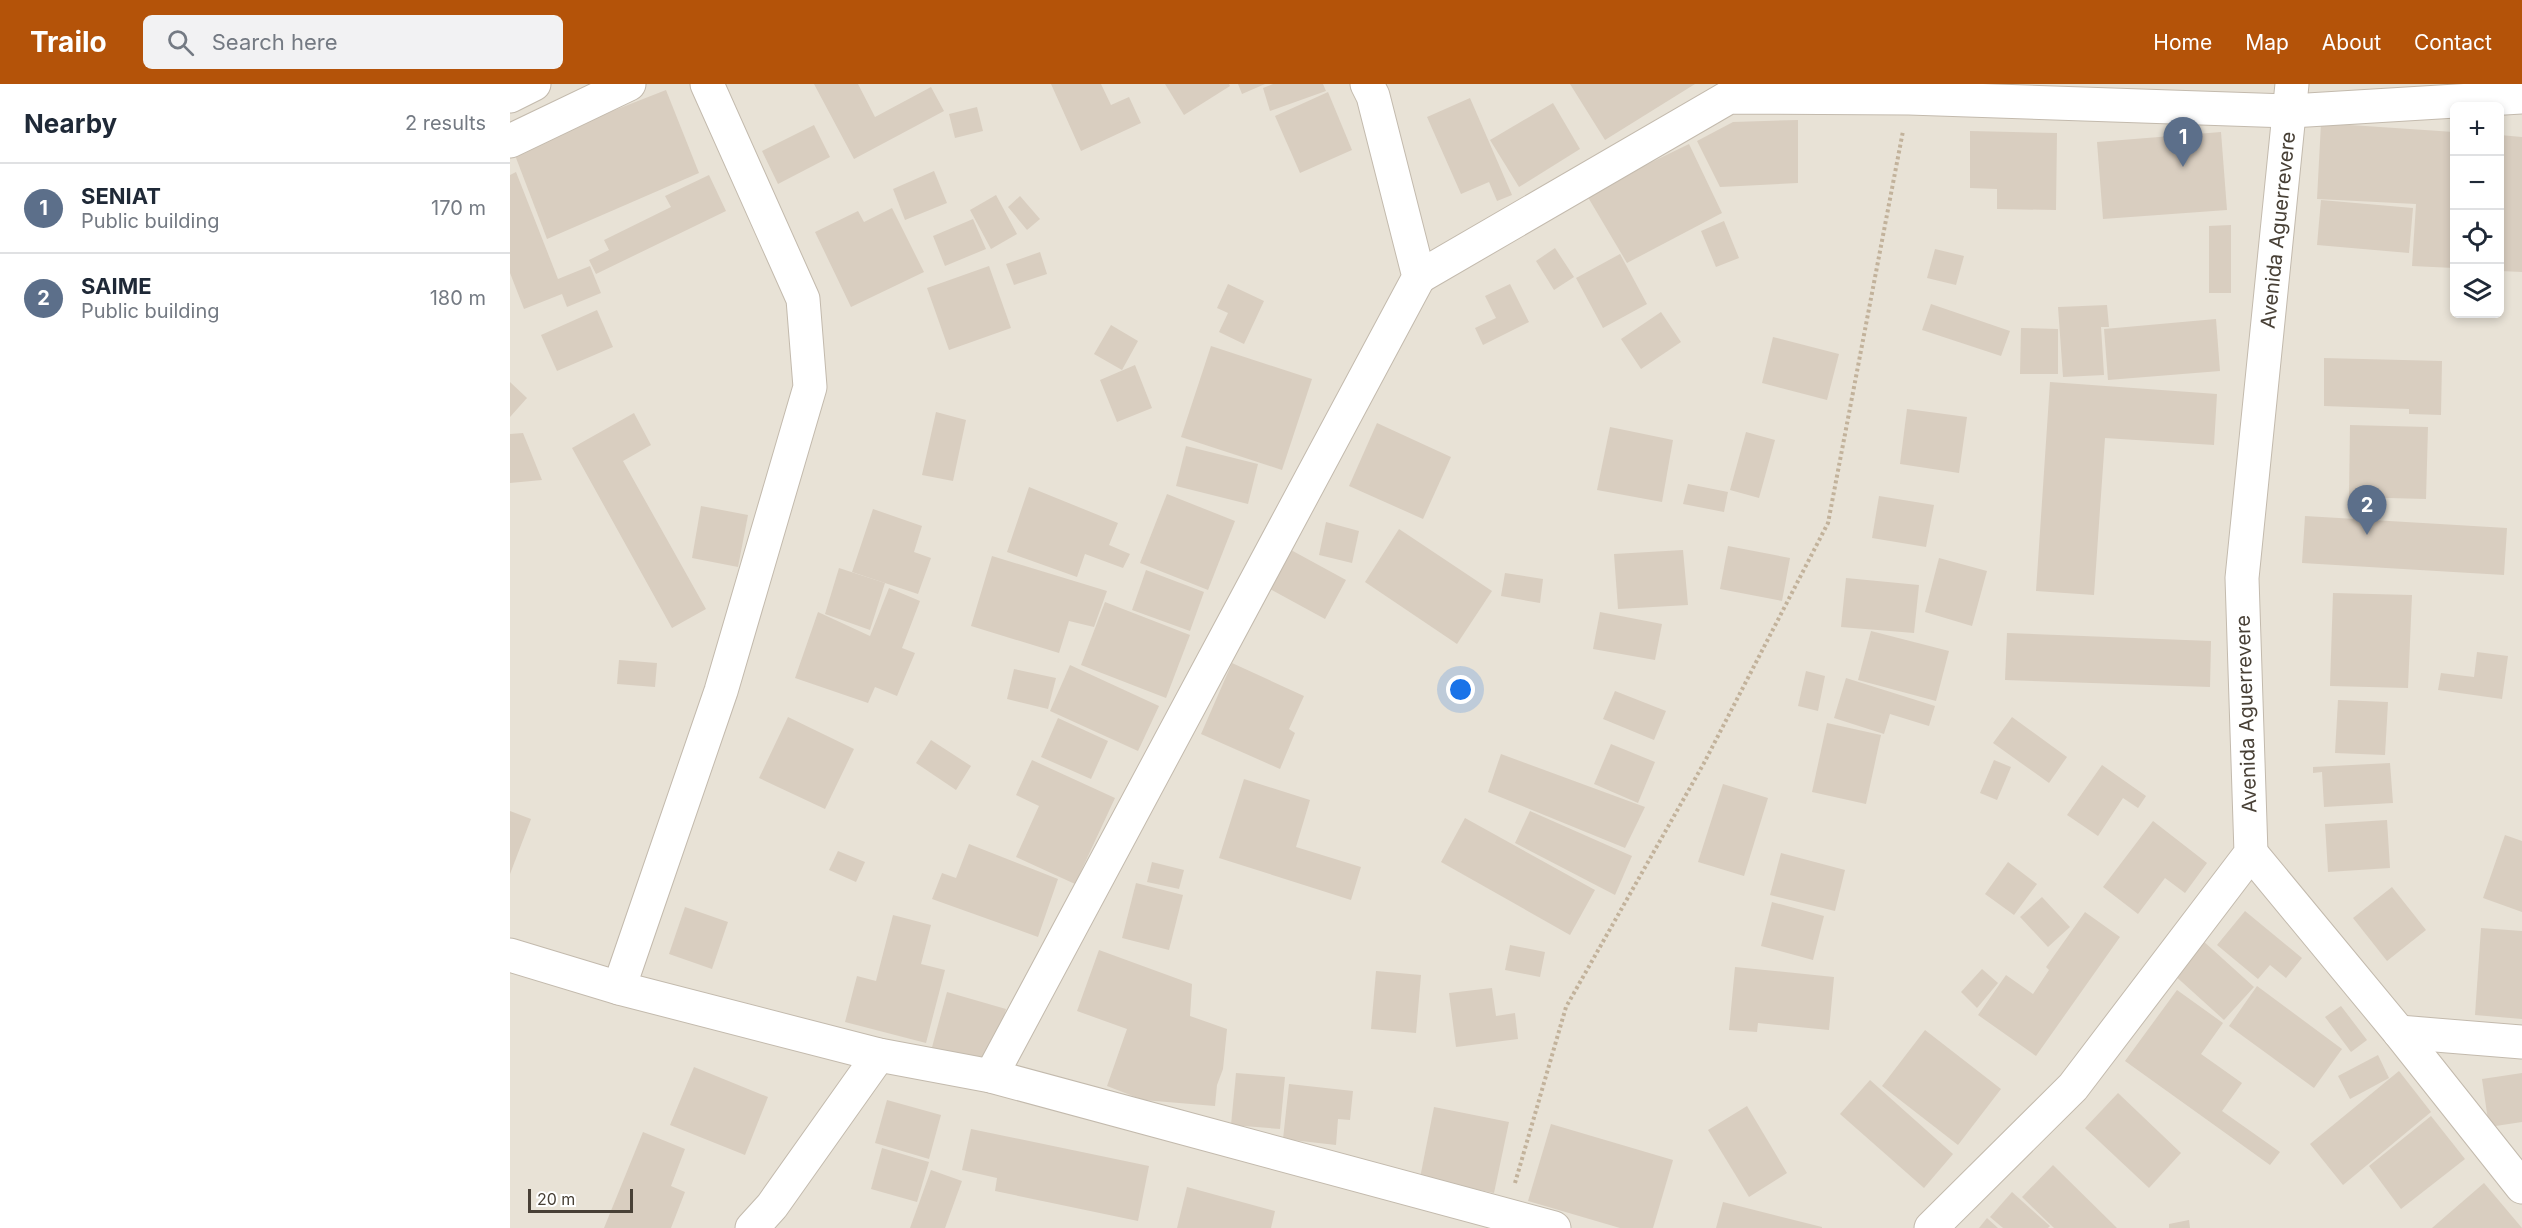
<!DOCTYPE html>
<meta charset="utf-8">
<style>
body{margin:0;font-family:Inter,sans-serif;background:#f2f2f3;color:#1f2937}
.controls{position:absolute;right:18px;top:18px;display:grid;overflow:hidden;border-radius:9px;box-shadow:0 3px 9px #0003}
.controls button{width:54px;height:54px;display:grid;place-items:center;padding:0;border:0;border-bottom:2px solid #e0e1e3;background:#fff;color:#1f2937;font:30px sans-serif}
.scale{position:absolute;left:18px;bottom:15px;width:105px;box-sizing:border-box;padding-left:6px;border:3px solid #484036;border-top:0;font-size:16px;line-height:21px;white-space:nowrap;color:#484036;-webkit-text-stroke:4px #fff;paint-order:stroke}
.you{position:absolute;left:951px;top:606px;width:21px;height:21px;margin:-15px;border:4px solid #fff;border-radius:50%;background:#1a73e8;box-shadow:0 0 0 9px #1a73e833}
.badge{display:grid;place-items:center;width:39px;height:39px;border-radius:50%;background:#b45309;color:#fff;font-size:20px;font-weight:700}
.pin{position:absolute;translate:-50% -50px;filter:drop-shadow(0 2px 3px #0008)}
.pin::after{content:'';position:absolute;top:32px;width:21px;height:18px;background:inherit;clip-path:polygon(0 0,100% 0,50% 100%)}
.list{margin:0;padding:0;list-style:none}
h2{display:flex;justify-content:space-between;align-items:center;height:78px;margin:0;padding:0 24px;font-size:26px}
h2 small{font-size:20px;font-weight:400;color:#747a83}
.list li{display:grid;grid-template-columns:39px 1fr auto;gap:18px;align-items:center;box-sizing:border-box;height:90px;padding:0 24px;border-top:2px solid #e0e1e3}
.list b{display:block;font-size:22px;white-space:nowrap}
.list p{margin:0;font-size:20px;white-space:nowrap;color:#747a83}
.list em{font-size:20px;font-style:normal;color:#747a83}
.icon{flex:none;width:33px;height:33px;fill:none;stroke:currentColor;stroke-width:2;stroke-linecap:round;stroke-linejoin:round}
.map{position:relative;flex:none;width:2012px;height:1144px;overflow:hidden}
header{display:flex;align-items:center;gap:36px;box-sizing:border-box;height:84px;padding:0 30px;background:#b45309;color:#fff}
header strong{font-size:28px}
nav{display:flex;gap:33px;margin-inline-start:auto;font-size:21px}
.search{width:420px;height:54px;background:#f2f2f3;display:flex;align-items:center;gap:15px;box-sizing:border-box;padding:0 21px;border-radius:9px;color:#747a83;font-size:22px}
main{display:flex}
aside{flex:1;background:#fff}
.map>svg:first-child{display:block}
</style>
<header>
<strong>Trailo</strong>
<div class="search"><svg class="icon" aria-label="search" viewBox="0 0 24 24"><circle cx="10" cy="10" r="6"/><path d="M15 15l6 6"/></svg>Search here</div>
<nav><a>Home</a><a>Map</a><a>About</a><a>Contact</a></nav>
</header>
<main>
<aside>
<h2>Nearby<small>2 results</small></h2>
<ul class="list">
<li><span class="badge" style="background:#5c6f8a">1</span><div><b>SENIAT</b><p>Public building</p></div><em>170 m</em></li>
<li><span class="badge" style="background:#5c6f8a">2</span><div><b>SAIME</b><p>Public building</p></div><em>180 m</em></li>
</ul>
</aside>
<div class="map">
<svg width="2012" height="1144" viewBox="0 0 2012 1144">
<rect width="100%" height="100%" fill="#f4f0e8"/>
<path fill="#e8e2d6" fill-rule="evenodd" d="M0,0H2012V1144H0ZM1944,22H1990V230H1944Z"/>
<g fill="#d9cec0">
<polygon points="304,0 348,0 365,33 421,3 434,27 344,75"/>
<polygon points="541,0 591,0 601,21 619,13 631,39 571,67"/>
<polygon points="655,0 719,0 720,2 674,31"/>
<polygon points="728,0 755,0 732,10"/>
<polygon points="763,0 813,0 816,7 760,27 753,4"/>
<polygon points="1060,0 1185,0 1095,56"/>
<polygon points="156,6 189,89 37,155 3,66"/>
<polygon points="818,8 842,66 790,89 765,32"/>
<polygon points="960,14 1002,111 987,117 979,98 951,110 917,33"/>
<polygon points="1043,19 1070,65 1009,103 980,56"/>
<polygon points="467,23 473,47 445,54 439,30"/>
<polygon points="1288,36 1288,99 1210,103 1187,57 1223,38"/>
<polygon points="1811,39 1944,48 1944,184 1902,182 1906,120 1807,115"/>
<polygon points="304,41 320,73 268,100 252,67"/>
<polygon points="1460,47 1547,49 1546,126 1487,125 1487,105 1460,104"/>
<polygon points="1711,48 1717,126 1593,135 1587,58"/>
<polygon points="1990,51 2012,53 2012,188 1990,187"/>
<polygon points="1179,60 1212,129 1117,179 1076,110"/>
<polygon points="424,87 437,119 395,136 383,105"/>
<polygon points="6,88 48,195 80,182 91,209 57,223 52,210 14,225 0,189 0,91"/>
<polygon points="199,91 216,127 86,190 79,176 99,166 94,156 161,123 155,112"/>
<polygon points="486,111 507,150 481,165 460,126"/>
<polygon points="510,112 530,135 517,146 498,123"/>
<polygon points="1811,116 1903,124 1899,169 1807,161"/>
<polygon points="382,124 414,188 341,223 305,148 348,127 354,138"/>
<polygon points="463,135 476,165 435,182 423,152"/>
<polygon points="1214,137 1229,174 1206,183 1191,147"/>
<polygon points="1721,141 1721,209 1699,209 1699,142"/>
<polygon points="1045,164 1064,193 1044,206 1026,177"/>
<polygon points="1425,165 1454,172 1446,201 1417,194"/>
<polygon points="530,168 537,190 504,201 496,180"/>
<polygon points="1110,170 1137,220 1093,244 1066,194"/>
<polygon points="479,182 501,244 439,266 417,204"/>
<polygon points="718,200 754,217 734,260 709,248 718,229 707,224"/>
<polygon points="1000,200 1019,238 973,261 965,244 986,234 975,212"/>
<polygon points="1421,220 1500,247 1491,272 1412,246"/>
<polygon points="1597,221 1599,243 1591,243 1594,291 1553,293 1548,223"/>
<polygon points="87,226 103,263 47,287 31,251"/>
<polygon points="1151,228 1171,258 1131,285 1111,255"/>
<polygon points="1706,235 1710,287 1598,296 1594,245"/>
<polygon points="601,241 628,257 612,286 584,270"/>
<polygon points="1511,244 1548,245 1548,290 1510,290"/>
<polygon points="1263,253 1329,270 1317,316 1252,299"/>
<polygon points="701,262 802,295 772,386 671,353"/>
<polygon points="1814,274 1932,277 1931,331 1899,330 1899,325 1814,322"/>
<polygon points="625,281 642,324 607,338 590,296"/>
<polygon points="0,298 17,314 0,333"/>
<polygon points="1540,298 1707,310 1704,361 1595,354 1584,511 1526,507"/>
<polygon points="1397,325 1457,333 1449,389 1390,380"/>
<polygon points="426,328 456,336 443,397 412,391"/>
<polygon points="124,329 141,361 113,377 196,525 162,544 62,364"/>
<polygon points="867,339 941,373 913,435 839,402"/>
<polygon points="1840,341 1918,343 1916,415 1839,413"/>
<polygon points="1100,343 1163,356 1152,418 1087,406"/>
<polygon points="1236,348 1265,356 1249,414 1220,406"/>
<polygon points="13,349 32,396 0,399 0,350"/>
<polygon points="676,362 748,380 738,420 666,402"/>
<polygon points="1178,400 1218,408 1214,428 1173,420"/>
<polygon points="519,403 608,439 599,461 620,470 613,484 575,470 567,493 497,468"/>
<polygon points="657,410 725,437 698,506 630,479"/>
<polygon points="1369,412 1424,421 1416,463 1362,454"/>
<polygon points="191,422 238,431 228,483 182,474"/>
<polygon points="363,425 412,442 404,468 421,474 408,510 342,488"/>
<polygon points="1795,432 1997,444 1994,491 1792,479"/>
<polygon points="816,438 849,447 842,479 809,471"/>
<polygon points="889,445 982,507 947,560 855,498"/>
<polygon points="1218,462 1280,474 1272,517 1210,505"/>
<polygon points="781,466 836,496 815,535 760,505"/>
<polygon points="1173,466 1178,521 1108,525 1104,470"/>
<polygon points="482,472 597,507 584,543 559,537 549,569 461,542"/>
<polygon points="1429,474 1477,487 1462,542 1415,528"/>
<polygon points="329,484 375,499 360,546 315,530"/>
<polygon points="636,486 694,508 680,547 622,526"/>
<polygon points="995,489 1033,495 1030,519 991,512"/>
<polygon points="1336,494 1409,501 1404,549 1331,543"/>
<polygon points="379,504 410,517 392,564 405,569 387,612 365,603 358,619 285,594 308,528 360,552"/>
<polygon points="1823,509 1902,511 1898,604 1820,602"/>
<polygon points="595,518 680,551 656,614 571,581"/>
<polygon points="1090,528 1152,540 1145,576 1083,565"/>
<polygon points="1361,547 1439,567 1426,617 1348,596"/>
<polygon points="1497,549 1701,557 1700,603 1495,596"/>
<polygon points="1967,568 1998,572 1992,615 1928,606 1931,589 1964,593"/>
<polygon points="109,576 147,579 145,603 107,600"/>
<polygon points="722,579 794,612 779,645 785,649 770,685 691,650"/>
<polygon points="560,581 649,622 628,667 540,627"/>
<polygon points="504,585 546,594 538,625 497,615"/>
<polygon points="1296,587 1315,592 1308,627 1288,622"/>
<polygon points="1336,594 1425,622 1419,642 1380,630 1374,650 1324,634"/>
<polygon points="1105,607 1156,627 1144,656 1093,635"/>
<polygon points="1828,616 1878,618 1875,671 1825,669"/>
<polygon points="278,633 344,665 315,725 249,694"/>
<polygon points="1502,633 1557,673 1539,699 1483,659"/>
<polygon points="548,634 598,657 581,695 531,673"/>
<polygon points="1317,639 1371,651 1356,720 1302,708"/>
<polygon points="421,656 461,682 446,706 406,679"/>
<polygon points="1101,660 1145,678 1128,719 1084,700"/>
<polygon points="991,670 1135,723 1115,764 978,708"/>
<polygon points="522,676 605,714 565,800 506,773 529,722 506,711"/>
<polygon points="1484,676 1501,683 1487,716 1470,709"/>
<polygon points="1880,679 1883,719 1814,723 1812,688 1803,689 1803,683"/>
<polygon points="1592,681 1636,712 1628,724 1613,714 1588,752 1557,731"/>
<polygon points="734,695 800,716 786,763 851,783 841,816 709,774"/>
<polygon points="1213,700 1258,714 1234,792 1188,778"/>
<polygon points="0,727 21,735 0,790"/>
<polygon points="1020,727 1122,772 1105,811 1005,759"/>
<polygon points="955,734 1085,806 1060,851 931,778"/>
<polygon points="1877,736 1880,784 1818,788 1815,740"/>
<polygon points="1643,737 1697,779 1675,809 1655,794 1628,830 1593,803"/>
<polygon points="1995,751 2012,757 2012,828 1973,814"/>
<polygon points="459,760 548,795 528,853 422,815 432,789 446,794"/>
<polygon points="328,767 355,778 346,798 319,786"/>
<polygon points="1271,769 1335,786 1325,827 1260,811"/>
<polygon points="642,778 674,786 669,805 637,798"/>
<polygon points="1498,778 1527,800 1504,831 1475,810"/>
<polygon points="626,799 673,811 659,866 612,854"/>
<polygon points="1882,803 1916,846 1877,877 1843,834"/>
<polygon points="1532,813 1560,843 1538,863 1510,833"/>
<polygon points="1262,818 1314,832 1303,876 1251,862"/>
<polygon points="175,823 218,838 202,885 159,870"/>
<polygon points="1735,827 1792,874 1776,894 1760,881 1748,895 1707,861"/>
<polygon points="1575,828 1610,853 1526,972 1468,931 1496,891 1523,910 1539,886 1536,883"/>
<polygon points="383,831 421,841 411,880 435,886 416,959 335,938 347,892 366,897"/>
<polygon points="1971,844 2012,847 2012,935 1965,931"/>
<polygon points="1692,856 1744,903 1714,936 1662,889"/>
<polygon points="1000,861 1035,868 1030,893 995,886"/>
<polygon points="589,866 682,900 680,932 717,945 713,985 707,1001 705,1022 633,1016 597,1002 617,945 567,927"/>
<polygon points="1225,883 1324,893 1319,946 1248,939 1247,948 1219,946"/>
<polygon points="1472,885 1488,899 1467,924 1451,908"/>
<polygon points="866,887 911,891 906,949 861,945"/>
<polygon points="1747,902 1832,965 1804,1004 1719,942"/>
<polygon points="982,904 986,932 1005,929 1008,955 946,963 939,909"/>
<polygon points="1667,906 1713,939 1691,970 1732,999 1712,1027 1770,1068 1760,1081 1615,977"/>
<polygon points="437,908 496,925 480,984 421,967"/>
<polygon points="1831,922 1857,956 1841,968 1815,933"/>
<polygon points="1415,946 1491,1005 1448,1061 1372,1002"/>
<polygon points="1868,971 1879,994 1840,1015 1828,992"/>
<polygon points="184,983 258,1013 235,1071 160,1041"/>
<polygon points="1889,987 1921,1028 1833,1101 1800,1060"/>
<polygon points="726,989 775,993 770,1045 721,1041"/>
<polygon points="2012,989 2012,1038 1979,1043 1972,995"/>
<polygon points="1360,996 1443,1070 1414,1104 1330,1030"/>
<polygon points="779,1000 843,1007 840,1036 828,1035 826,1061 773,1055"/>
<polygon points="1608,1009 1671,1069 1639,1104 1575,1044"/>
<polygon points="377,1016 431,1031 419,1075 365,1059"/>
<polygon points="1237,1022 1277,1089 1239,1113 1198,1046"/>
<polygon points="924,1023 999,1038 984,1109 910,1094"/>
<polygon points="1921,1032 1955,1075 1891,1125 1859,1082"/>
<polygon points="1041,1040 1163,1076 1143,1144 1110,1144 1018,1117"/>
<polygon points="461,1045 639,1082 628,1137 485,1107 487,1094 452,1086"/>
<polygon points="133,1048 175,1065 161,1102 175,1108 161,1144 94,1144"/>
<polygon points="372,1064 419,1078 407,1118 361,1105"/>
<polygon points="1543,1081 1607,1144 1544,1144 1512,1113"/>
<polygon points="421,1086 452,1097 435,1144 400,1144"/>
<polygon points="1974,1099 2012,1144 1922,1144"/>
<polygon points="677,1103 765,1127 761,1144 667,1144"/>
<polygon points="1502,1108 1540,1142 1538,1144 1493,1144 1480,1133"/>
<polygon points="1213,1118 1312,1143 1312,1144 1206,1144"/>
<polygon points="1477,1134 1488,1144 1469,1144"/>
<polygon points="1679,1136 1680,1144 1659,1144 1659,1140"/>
</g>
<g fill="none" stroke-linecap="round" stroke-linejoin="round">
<g stroke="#c3baad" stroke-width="35">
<g id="street">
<polyline points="0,12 24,0"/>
<polyline points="0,57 119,0"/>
<polyline points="909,193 1219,13 1399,14 1781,27 2012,13"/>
<polyline points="1741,769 1889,948 2012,1103"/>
<polyline points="0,871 109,904 369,971 481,992 1044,1144"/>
<polyline points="109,904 211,607 300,303 293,215 197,0"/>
<polyline points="1889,948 2012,958"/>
<polyline points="481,992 909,193 863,12 857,0"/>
<polyline points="242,1144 262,1122 369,971"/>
<polyline points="1421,1144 1563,1003 1741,769 1732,494 1782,0"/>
</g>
</g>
<polyline stroke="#c2b29b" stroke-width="4" stroke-dasharray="3 3" stroke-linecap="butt" points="1005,1099 1056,923 1194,679 1318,439 1393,47"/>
<use href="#street" stroke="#fff" stroke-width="33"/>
</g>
<g text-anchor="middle" stroke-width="4.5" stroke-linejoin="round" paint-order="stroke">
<g font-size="20" fill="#484036" stroke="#fff">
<text transform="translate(1768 146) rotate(-84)" y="7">Avenida Aguerrevere</text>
<text transform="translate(1736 630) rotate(-92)" y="7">Avenida Aguerrevere</text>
</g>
</g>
</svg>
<div class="controls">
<button>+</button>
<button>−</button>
<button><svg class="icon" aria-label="locate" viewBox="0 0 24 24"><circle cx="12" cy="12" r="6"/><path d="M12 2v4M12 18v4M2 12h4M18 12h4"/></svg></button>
<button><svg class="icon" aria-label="layers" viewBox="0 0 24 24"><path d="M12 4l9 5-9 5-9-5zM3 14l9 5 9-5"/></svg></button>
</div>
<div class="scale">20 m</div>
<div class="you"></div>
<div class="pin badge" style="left:1673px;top:83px;background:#5c6f8a">1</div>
<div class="pin badge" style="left:1857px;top:451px;background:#5c6f8a">2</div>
</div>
</main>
